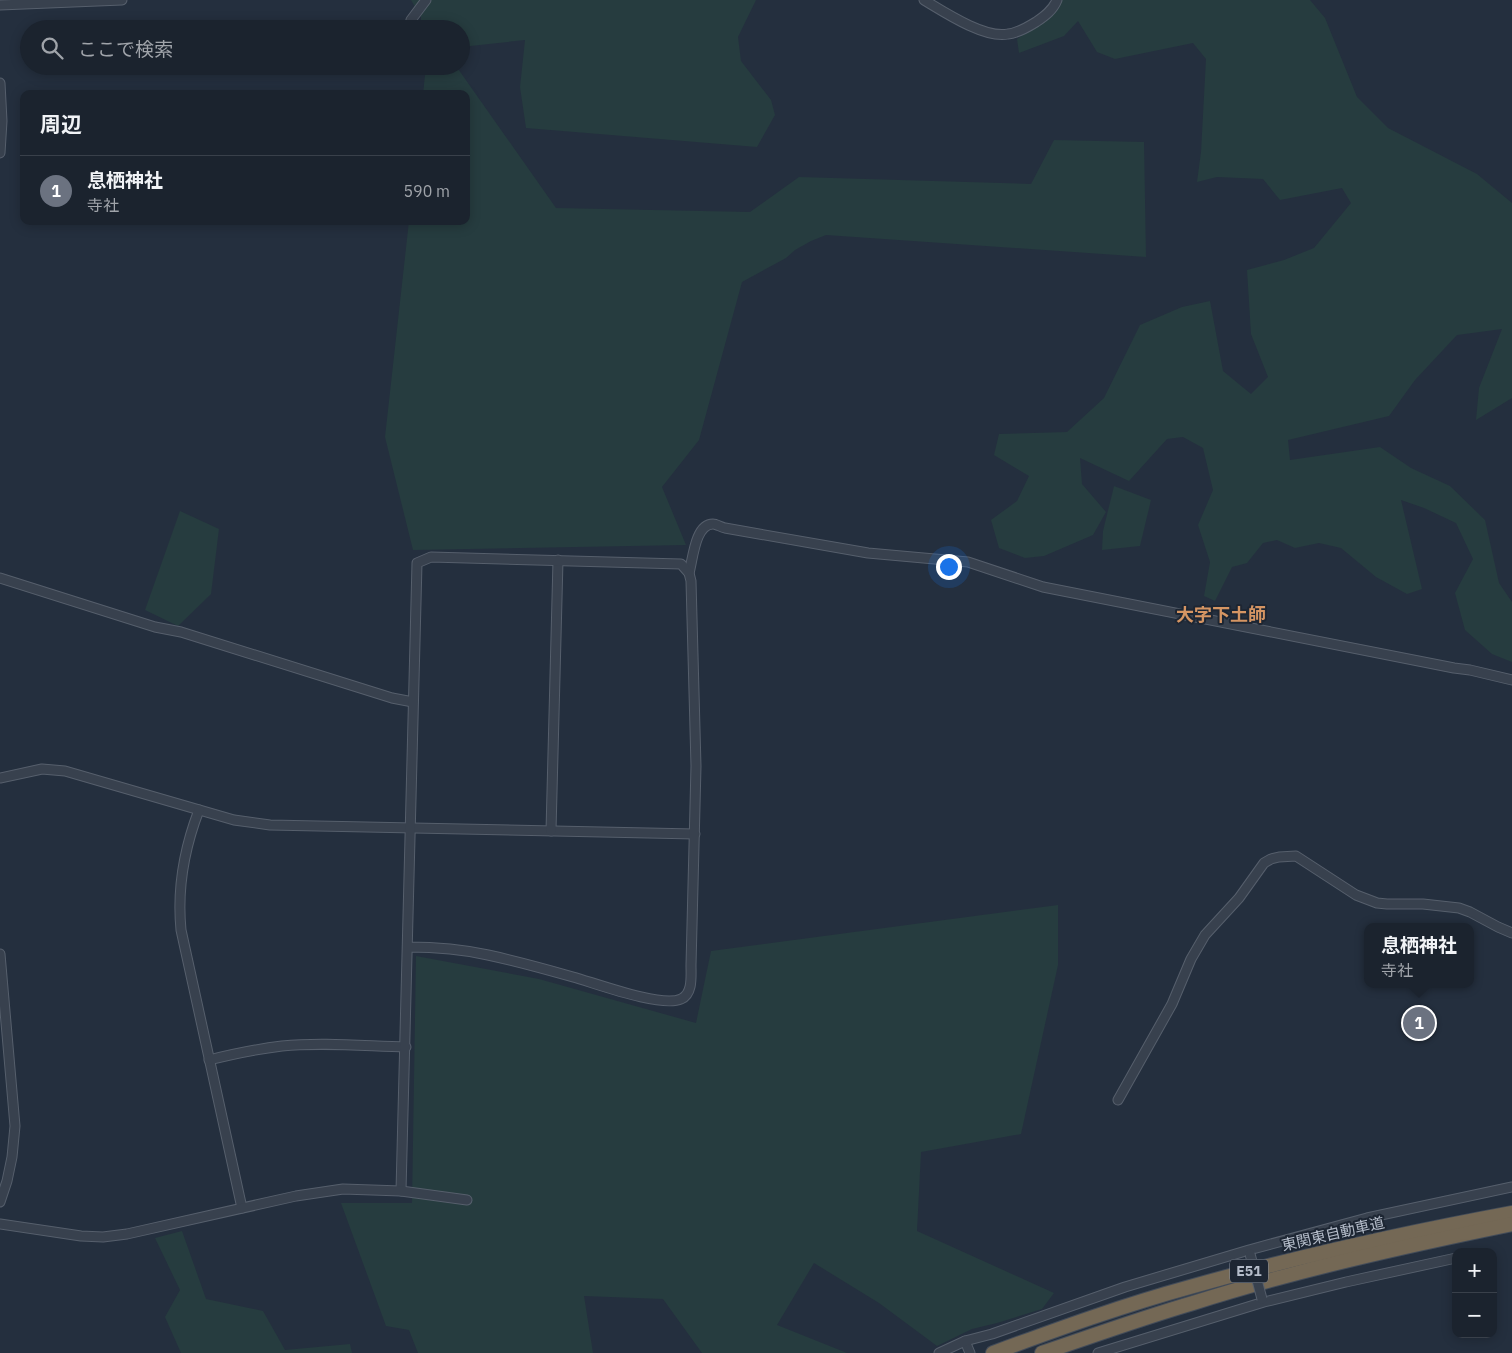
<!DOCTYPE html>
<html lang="ja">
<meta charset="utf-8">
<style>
body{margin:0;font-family:"IBM Plex Sans","Noto Sans JP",sans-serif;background:#282f3a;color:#f1f3f6}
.controls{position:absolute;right:15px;bottom:15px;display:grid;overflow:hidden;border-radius:10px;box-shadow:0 2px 12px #0003}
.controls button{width:45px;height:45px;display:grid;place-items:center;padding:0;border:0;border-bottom:1px solid #39404a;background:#1b232e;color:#f1f3f6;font:25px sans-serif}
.you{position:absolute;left:948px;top:566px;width:18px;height:18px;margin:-12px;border:4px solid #fff;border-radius:50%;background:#1a73e8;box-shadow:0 0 0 8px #1a73e833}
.badge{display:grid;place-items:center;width:32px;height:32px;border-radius:50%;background:#8ab4f8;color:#fff;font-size:16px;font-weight:700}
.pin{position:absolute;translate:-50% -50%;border:2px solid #fff;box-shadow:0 1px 5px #0006}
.popup{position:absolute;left:1364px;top:923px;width:110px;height:65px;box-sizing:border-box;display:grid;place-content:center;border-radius:10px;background:#1b232e;filter:drop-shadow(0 1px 4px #0005);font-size:16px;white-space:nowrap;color:#a0a4aa}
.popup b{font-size:19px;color:#f1f3f6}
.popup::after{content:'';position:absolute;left:50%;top:100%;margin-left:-10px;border:10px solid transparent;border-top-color:#1b232e}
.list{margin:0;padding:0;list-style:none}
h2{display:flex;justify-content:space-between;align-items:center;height:65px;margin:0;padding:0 20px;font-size:21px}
h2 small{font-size:16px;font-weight:400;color:#a0a4aa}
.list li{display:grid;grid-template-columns:32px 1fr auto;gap:15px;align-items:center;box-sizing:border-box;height:70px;padding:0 20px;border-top:1px solid #39404a}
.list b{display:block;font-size:19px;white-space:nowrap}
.list p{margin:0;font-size:16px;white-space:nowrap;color:#a0a4aa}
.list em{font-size:16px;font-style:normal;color:#a0a4aa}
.icon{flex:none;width:28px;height:28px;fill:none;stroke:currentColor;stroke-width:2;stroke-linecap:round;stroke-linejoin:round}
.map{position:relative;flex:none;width:1512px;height:1353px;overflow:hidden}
.search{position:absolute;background:#1b232e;box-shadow:0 2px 12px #0003;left:20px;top:20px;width:450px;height:55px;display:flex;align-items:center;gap:12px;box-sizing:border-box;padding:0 18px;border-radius:28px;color:#a0a4aa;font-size:19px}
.panel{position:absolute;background:#1b232e;box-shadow:0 2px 12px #0003;left:20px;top:90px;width:450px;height:135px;border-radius:10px}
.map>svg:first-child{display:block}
</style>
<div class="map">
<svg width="1512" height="1353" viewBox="0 0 1512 1353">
<rect width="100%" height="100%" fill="#242f3e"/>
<g fill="#263c3f">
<polygon points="411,0 756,0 738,37 741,61 771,100 775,115 757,147 526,128 520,87 525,40 461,47 461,29 421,29 421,17"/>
<polygon points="1060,0 1310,0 1325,18 1357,97 1388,128 1477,174 1512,203 1512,398 1476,420 1479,388 1502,329 1457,335 1415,380 1389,416 1288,440 1290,460 1380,447 1411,468 1450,486 1485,520 1499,583 1512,602 1512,662 1492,654 1465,630 1455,593 1473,559 1456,523 1424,508 1401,500 1422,589 1407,594 1376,577 1341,548 1319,543 1295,548 1277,540 1263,543 1247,563 1232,567 1215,601 1204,596 1210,562 1198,525 1213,490 1203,448 1183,437 1167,439 1129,481 1080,458 1082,484 1106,512 1093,535 1044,556 1025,558 999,548 991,520 1017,501 1029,476 994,455 999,434 1067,432 1104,398 1140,325 1182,307 1210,301 1223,371 1251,394 1268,377 1251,334 1247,270 1284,260 1314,248 1351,203 1342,188 1280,200 1263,179 1217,177 1197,182 1201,152 1206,59 1193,43 1115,59 1097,52 1078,21 1064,36 1019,53 1017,39 1050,17"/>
<polygon points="426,66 456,66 556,208 750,212 799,177 1031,184 1054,140 1144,142 1146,257 826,235 811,241 795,250 786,258 742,282 699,440 662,487 686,545 413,550 385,437 409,221 466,221 466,94 423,94"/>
<polygon points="1114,486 1151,500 1140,546 1102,550 1103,531"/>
<polygon points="180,511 219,529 211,594 178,626 145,610"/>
<polygon points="1058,905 1058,965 1021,1134 921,1152 917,1231 1054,1293 1042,1309 997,1323 972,1329 937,1346 879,1303 814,1263 777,1325 847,1353 702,1353 663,1299 584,1296 593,1353 418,1353 409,1330 386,1326 341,1203 412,1203 416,956 539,979 696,1023 711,951"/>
<polygon points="182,1231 206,1299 263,1311 285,1350 350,1344 352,1353 181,1353 165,1317 180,1290 155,1238"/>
</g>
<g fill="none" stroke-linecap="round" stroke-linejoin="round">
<g stroke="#565f6c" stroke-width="11">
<g id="minor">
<path d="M924,0C944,12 985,39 1008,34C1018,33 1028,27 1036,22C1045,16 1053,10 1057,0"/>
<polyline points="0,5 122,0"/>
<polyline points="409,29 411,20 426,0"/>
<polyline points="0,83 2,121 0,153"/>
<path d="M689,573C693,559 695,524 713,524C716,524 721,527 725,528L868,553L968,562L1043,587L1454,668L1470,670L1512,680"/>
<polyline points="0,578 155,627 181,632 392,698 413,702"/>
<polyline points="0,778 42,769 65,771 234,820 270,825 695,834"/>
<path d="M199,810C184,849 177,889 181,930L242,1208"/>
<polyline points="551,831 558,560"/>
<polyline points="0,954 15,1126 12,1157 7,1181 0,1202"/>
<path d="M209,1060C233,1054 257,1049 282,1046C322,1042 365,1046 406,1047"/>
<polyline points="1118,1100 1172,1004 1191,959 1205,935 1239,898 1264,863 1271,859 1279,857 1296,856 1356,895 1377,903 1387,904 1423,904 1459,908 1470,912 1498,927 1512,933"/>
<path d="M401,1191L417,563L431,557L681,564L689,573L691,581L696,766L691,965C691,976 693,994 681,999C661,1008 595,983 573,977C545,969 516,961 488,955C461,949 435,947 408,947"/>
<polyline points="0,1224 81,1236 103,1237 127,1234 296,1196 343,1189 401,1191 467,1200"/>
<polyline points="965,1341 970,1353"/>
<polyline points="939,1353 965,1341 992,1334 1125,1287 1249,1250 1367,1218 1512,1187"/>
<polyline points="1098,1353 1264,1302 1346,1282 1456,1258"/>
</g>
</g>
<g stroke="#434c59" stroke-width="16">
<g id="highway">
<path d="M993,1353C1058,1329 1124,1305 1190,1287C1296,1257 1404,1233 1512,1213"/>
<path d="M1042,1353C1092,1336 1142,1318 1193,1303C1297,1270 1405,1246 1512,1224"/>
</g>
</g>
<use href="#minor" stroke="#38414e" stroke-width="9"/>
<use href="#highway" stroke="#746855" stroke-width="14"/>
<g stroke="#565f6c" stroke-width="11" stroke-linecap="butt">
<polyline id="minor-bridge" points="1250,1254 1262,1299"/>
</g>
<use href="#minor-bridge" stroke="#38414e" stroke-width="9"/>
</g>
<g text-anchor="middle" stroke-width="4" stroke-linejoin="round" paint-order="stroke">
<rect fill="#1d2633" stroke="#878f9c" stroke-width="1" x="1230" y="1259.5" width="38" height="23" rx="4"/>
<g font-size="14" font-weight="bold" fill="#b4bcc9">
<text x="1249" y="1276">E51</text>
</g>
<g font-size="15" fill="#b4bcc9" stroke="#1d2633">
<text transform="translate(1333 1234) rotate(-13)" y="5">東関東自動車道</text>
</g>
<g font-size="18" font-weight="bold" fill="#d59563" stroke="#1d2633">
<text x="1221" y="621">大字下土師</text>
</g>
</g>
</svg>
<div class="controls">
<button>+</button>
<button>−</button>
</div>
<div class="you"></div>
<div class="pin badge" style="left:1419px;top:1023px;background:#6b7280">1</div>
<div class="popup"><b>息栖神社</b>寺社</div>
<div class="search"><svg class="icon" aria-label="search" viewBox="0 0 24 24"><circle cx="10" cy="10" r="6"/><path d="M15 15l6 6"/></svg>ここで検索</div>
<section class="panel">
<h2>周辺<small></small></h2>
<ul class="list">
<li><span class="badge" style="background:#6b7280">1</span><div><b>息栖神社</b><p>寺社</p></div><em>590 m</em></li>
</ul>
</section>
</div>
